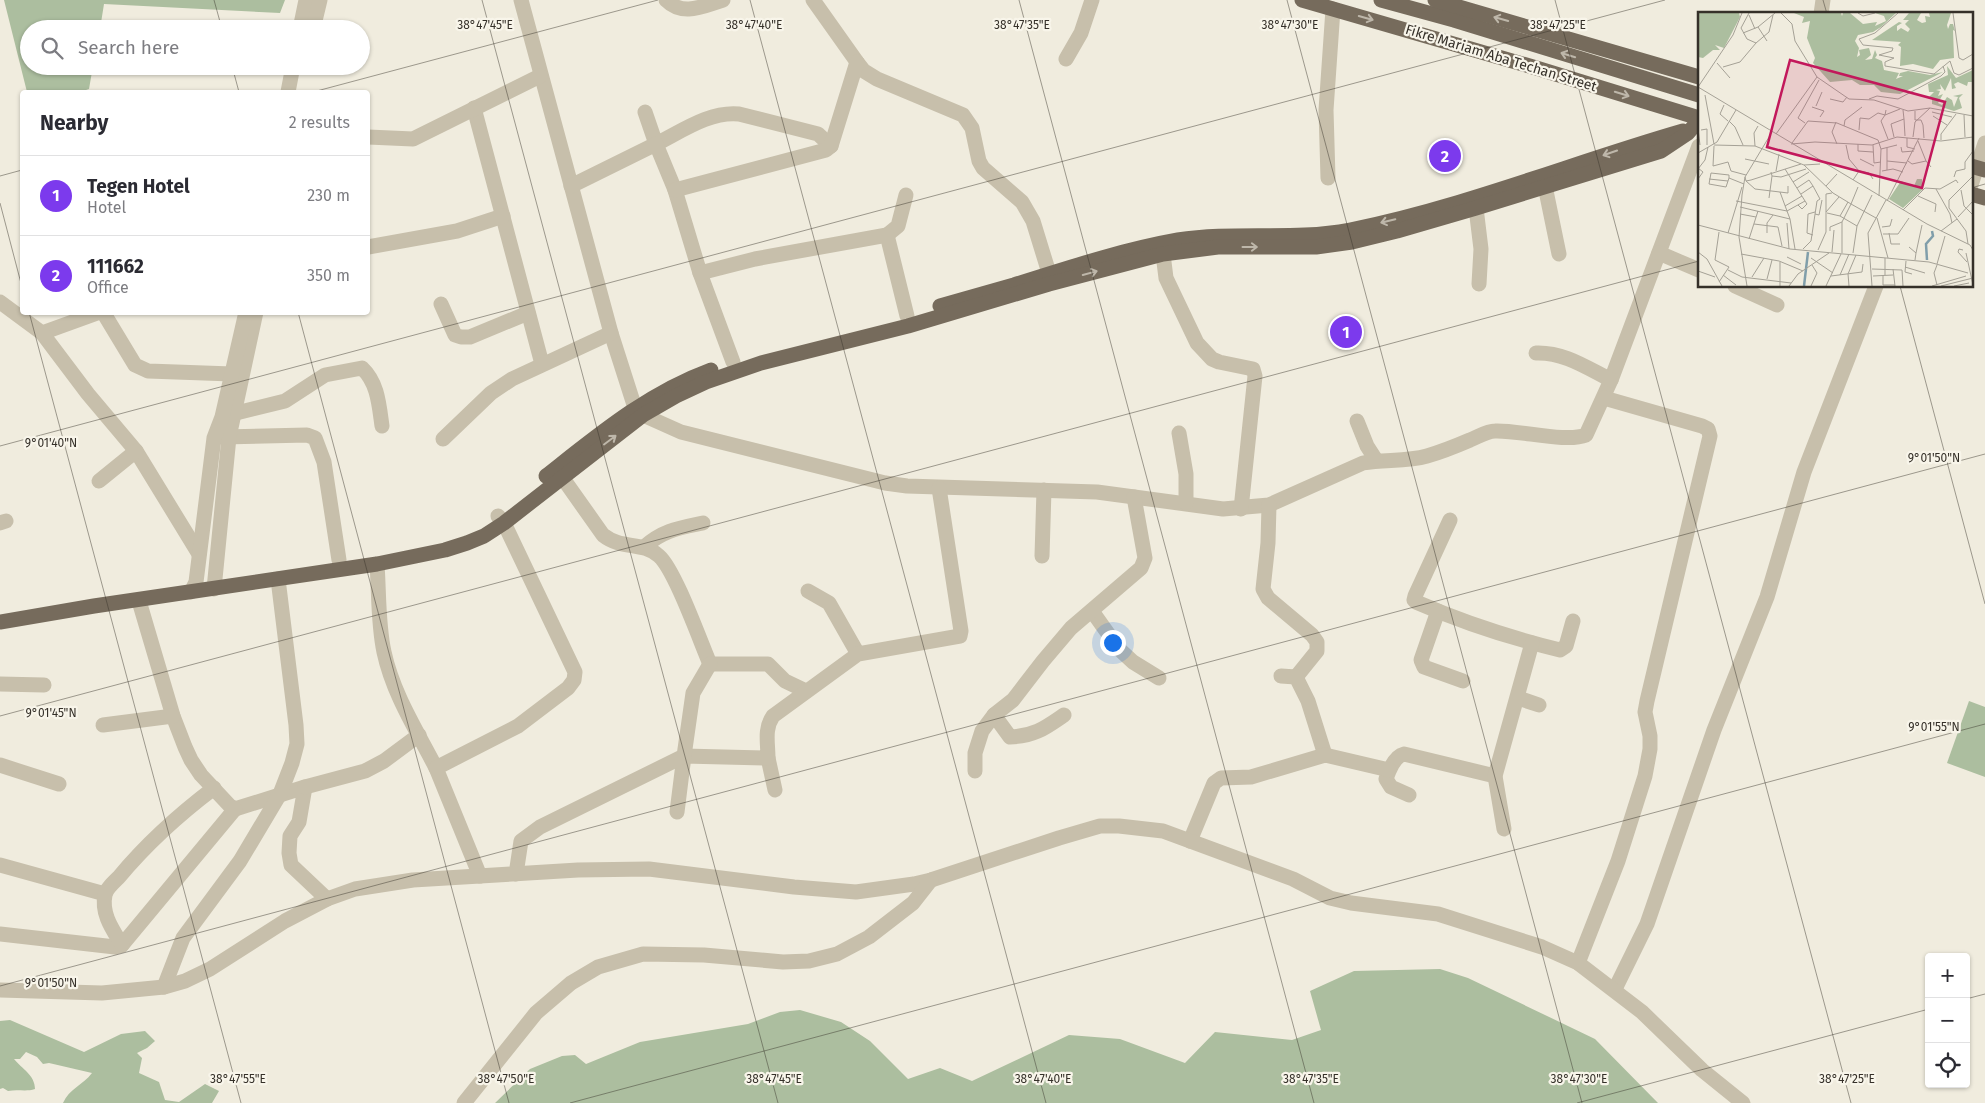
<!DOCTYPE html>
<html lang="en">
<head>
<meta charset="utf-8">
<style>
  body { margin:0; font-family:"Fira Sans",sans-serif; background:#f2f2f3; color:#2b2b33 }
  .controls { position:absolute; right:15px; bottom:15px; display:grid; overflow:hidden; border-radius:5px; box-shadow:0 1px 4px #0004 }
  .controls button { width:45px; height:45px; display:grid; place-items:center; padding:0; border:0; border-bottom:1px solid #e1e1e2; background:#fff; color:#2b2b33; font:25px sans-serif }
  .you { position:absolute; left:1112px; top:642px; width:18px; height:18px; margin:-12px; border:4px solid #fff; border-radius:50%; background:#1a73e8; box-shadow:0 0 0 8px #1a73e833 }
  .badge { display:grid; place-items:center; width:32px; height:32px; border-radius:50%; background:#7c3aed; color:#fff; font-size:16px; font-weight:700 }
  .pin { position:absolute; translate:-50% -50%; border:2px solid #fff; box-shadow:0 1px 5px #0006 }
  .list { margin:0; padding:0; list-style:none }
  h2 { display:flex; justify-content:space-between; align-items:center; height:65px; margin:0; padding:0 20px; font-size:21px }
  h2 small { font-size:16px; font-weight:400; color:#7c7c81 }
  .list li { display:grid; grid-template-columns:32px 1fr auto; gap:15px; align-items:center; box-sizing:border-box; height:80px; padding:0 20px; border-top:1px solid #e1e1e2 }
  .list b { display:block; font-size:19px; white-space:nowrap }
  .list p { margin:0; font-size:16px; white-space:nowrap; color:#7c7c81 }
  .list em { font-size:16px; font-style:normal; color:#7c7c81 }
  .icon { flex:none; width:28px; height:28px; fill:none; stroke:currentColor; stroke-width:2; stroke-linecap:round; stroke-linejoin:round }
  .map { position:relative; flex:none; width:1985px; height:1103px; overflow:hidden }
  .search { position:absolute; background:#fff; box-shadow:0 1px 4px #0004; left:20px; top:20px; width:350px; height:55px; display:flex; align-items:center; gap:12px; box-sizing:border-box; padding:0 18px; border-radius:28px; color:#7c7c81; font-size:19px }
  .panel { position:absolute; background:#fff; box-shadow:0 1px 4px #0004; left:20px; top:90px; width:350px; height:225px; border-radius:5px }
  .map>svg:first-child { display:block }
  .green { fill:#acbe9f }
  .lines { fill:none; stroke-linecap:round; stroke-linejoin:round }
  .minor { stroke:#c7bfab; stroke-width:15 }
  .major { stroke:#766b5c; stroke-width:15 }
  .oneway { stroke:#beb7aa }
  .ticks { fill:none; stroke:#353029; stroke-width:1; stroke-opacity:0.45 }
  .labels { text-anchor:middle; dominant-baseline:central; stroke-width:4.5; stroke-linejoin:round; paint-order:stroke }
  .street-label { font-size:14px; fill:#353029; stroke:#f8f5ea }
  .inset-river { fill:none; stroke:#809eaa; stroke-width:2.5 }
  .inset-road { fill:none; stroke:#a5a196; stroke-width:1 }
  .view { fill:#c2185b; fill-opacity:0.15; stroke:#c2185b; stroke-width:2.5 }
  .inset-edge { fill:none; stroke:#353029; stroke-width:2.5 }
  .ticks-label { font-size:12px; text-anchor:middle; fill:#353029; stroke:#f8f5ea; stroke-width:4.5; stroke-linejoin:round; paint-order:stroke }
</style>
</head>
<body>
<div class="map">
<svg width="1985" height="1103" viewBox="0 0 1985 1103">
  <rect width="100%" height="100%" fill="#f0ecde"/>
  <!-- green -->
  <g class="green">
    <polygon points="4,0 285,0 280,13 104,4 100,29 29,29 29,66 93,66 89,89 80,92 27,92"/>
    <polygon points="1969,701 1985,707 1985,777 1947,763"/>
    <polygon points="1440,969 1468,978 1595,1039 1658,1103 495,1103 530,1069 562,1056 575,1055 586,1064 640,1042 748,1024 780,1012 800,1010 841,1022 870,1041 908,1079 940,1068 972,1081 1069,1035 1120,1039 1185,1063 1215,1032 1292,1040 1321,1030 1310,991 1354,971"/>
    <path d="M10,1020L84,1052L121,1034L145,1031L155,1041L147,1048L137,1053L142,1058L139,1073L159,1082L165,1100L179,1102L205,1084L219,1091L212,1103H63C69,1089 83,1085 92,1073L49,1063L43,1064L37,1057L26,1052L20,1059H14C22,1069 35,1075 35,1089C26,1092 18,1089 8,1091L3,1088L0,1089V1021Z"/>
  </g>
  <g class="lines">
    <!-- minor -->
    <g class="minor">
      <path d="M521,0L611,333L635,408L643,415L681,432L885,483L907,486L1097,492L1223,509L1269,505L1363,463C1384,459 1406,462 1427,456C1441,452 1456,446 1470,440C1478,437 1487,431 1495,431C1520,430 1566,443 1586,435L1611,380L1699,146"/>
      <path d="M666,0C683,17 703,6 723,0"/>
      <polyline points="813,0 857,62 864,71 877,79 963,115 972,128 979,161 983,168 1022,202 1033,221 1049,273"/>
      <polyline points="1821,14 1823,0"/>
      <polyline points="300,29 306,0"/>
      <polyline points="313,29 320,0"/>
      <polyline points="1066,59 1081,33 1092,0"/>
      <polyline points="288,92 293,66"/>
      <polyline points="474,108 542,364"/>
      <path d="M645,112L656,144C682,131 710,111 739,114L818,134L831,146"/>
      <polyline points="368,137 413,139 540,76"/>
      <polyline points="1328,178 1326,110 1333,9"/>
      <polyline points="1971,185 1985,143"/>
      <polyline points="571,186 656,144 675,190 700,273 733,362"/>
      <polyline points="1545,186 1559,254"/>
      <polyline points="675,190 826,150 831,146 857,62"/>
      <polyline points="1476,208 1481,249 1479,284"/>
      <polyline points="887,235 898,226 906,195"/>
      <polyline points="368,247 457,231 503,216"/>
      <polyline points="1659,253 1699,270"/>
      <polyline points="1163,254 1166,278 1197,343 1212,359 1219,362 1253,369 1255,376 1241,509"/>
      <polyline points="700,273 755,259 887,235 907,316"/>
      <polyline points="1735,286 1777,305"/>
      <polyline points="0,302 42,333 100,312"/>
      <polyline points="441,304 455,335 461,337 470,337 528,313"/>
      <polyline points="103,312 135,365 148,371 232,374"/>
      <polyline points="42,333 88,394 136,451 199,554"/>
      <path d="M1536,353C1564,352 1587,368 1611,380"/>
      <path d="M228,415L285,401L325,375L362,368C378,383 379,405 382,426"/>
      <polyline points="1357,421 1367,446 1376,460"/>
      <polyline points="1179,433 1186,474 1186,503"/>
      <polyline points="222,437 307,435 315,438 324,462 339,560"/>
      <polyline points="443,439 491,393 512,379 611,333"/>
      <path d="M562,477L603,535C622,550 642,541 659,556C675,570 700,641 710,664"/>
      <polyline points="99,481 136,451"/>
      <polyline points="1269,505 1268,543 1263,589 1268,598 1312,635 1317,642 1317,651 1296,677"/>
      <path d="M1450,520L1415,596L1414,600L1416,602C1462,622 1511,638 1560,650L1566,646L1573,621"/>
      <polyline points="0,523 6,521"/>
      <path d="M644,547C663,530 679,528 703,523"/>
      <polyline points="1042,556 1044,490"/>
      <path d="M377,564C379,592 378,625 384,652C393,694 417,731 436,768"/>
      <polyline points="214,589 229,437 256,312"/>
      <polyline points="808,591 829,603 858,654"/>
      <polyline points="191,592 196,582 214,438 222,417 246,312"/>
      <polyline points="139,601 173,716 185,747 191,760 201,775 230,806 235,809 305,787 299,822 290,836 289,853 291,865 327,899"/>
      <polyline points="1092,611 1119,649 1133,662 1159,678"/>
      <polyline points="1438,611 1421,660 1424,667 1463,681"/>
      <polyline points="710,664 768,664 785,681 806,691"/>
      <polyline points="1281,676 1296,677 1308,701 1325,755"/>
      <polyline points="0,684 44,685"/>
      <polyline points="1518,698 1539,705"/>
      <path d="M994,715L1010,737C1035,736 1045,728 1064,715"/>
      <polyline points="103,725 173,716"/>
      <polyline points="768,758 775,790"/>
      <polyline points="0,765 59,784"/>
      <polyline points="975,771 975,753 982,731 994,715 1013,700 1043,661 1071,628 1141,568 1145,558 1134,497"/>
      <polyline points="305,787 365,771 384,761 419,735"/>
      <path d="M1409,795L1391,787L1386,779C1389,770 1395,756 1404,754L1495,776"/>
      <path d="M677,812L684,756L768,758C768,743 764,729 773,716L858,654L960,636L961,631L939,488"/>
      <polyline points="1504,829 1495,776 1532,643"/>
      <polyline points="1190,841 1214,783 1221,778 1251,777 1325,755 1389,770"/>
      <polyline points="0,865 105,894"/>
      <polyline points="516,874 521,841 540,827 684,756 693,693 710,664"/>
      <polyline points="480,876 436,768 518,726 568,688 574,680 575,672 504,523 498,516"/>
      <polyline points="0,934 115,947 122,945 235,809"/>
      <path d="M122,945C113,930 101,914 105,895C106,889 114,882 119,877C148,842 177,816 214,788"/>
      <polyline points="1578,963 1618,861 1645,776 1650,749 1650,736 1645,712 1647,701 1710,436 1708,429 1702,426 1604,398"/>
      <polyline points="164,987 183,938 240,861 280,794 292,763 297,744 296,725 278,579"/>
      <polyline points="1615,989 1647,924 1714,730 1767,597 1804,472 1876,286"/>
      <polyline points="0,990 102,993 164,987 185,981 210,969 285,921 327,899 355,889 413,880 578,870 649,869 794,887 856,892 914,884 931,880 1059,838 1100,826 1119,826 1163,831 1293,879 1330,898 1351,903 1438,914 1542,947 1578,963 1642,1012 1702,1070 1743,1103"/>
      <polyline points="464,1103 536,1013 571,983 598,967 643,954 704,955 783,962 809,961 837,954 869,937 913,903 931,880"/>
    </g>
    <!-- major -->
    <g class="major">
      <polyline points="1302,0 1533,67 1699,118"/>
      <polyline points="1381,0 1454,20 1699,95"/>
      <polyline points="1435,0 1699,77"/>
      <polyline points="1971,166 1985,170"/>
      <polyline points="1971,194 1985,198"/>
      <path d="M940,306C965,299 990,292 1014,285C1068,268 1122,250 1178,240C1235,231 1293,241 1350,230C1464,207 1572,163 1683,131"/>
      <path d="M546,476C598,435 648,393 711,370"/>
      <polyline points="0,622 94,606 377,564 445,550 467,543 484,536 504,523 643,415 676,396 706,382 761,363 908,326 1049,284 1163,254 1218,247 1316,247 1352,242 1397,231 1476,208 1661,151 1688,133 1699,120"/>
    </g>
  </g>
  <!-- one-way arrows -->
  <defs><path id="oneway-shaft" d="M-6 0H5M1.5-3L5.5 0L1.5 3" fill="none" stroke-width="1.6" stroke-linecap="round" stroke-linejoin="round" transform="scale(1.25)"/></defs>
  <g class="oneway">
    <use href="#oneway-shaft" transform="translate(1366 18) rotate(16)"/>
    <use href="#oneway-shaft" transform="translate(1501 19) rotate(-164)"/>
    <use href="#oneway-shaft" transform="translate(1568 55) rotate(-163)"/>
    <use href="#oneway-shaft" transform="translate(1622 94) rotate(17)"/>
    <use href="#oneway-shaft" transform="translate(1610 153) rotate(161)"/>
    <use href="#oneway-shaft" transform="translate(1388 221) rotate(167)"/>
    <use href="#oneway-shaft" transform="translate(1250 247)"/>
    <use href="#oneway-shaft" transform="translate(1090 273) rotate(-15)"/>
    <use href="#oneway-shaft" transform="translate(610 440) rotate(-37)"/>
  </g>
  <!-- ticks -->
  <path class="ticks" d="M214,0L222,29M482,0L778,1103M750,0L1046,1103M1019,0L1314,1103M1287,0L1582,1103M1555,0L1851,1103M1823,0L1827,14M232,66L239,92M313,92L658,0M0,176L22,170M1971,188L1985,184M0,203L22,287M1900,286L1985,604M29,312L241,1103M298,312L509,1103M0,446L1665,0M0,716L1699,261M0,986L1985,454M1966,999L1985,994M570,1103L1985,724M1577,1103L1929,1009"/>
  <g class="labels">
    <!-- street labels -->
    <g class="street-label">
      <text transform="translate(1501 58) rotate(17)">Fikre Mariam Aba Techan Street</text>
    </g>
  </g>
  <!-- overview -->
  <g transform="translate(1698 12)">
    <rect width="275" height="275" fill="#f0ecde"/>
    <path d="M1,1H41L42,5L26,36L17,33L22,38H15L5,46L0,45ZM96,1H143L144,4L145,1H152L165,12L179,10L177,14L188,9L186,4L177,1H198L183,15L175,20L160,23L157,29L161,36L159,45L162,43L161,38L171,36L173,43L167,48L174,47L177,38L179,43L177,46L184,49L186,58L201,61L198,67L205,64H201L202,61L210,59L232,63L245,60L202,82L183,80L176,73H162L154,68L132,70L115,51L117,46L109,26L112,9L104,11L106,5ZM211,1H223L219,8L224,11L228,10L227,4L232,5L231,1H253L249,13L250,17L252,12H255L257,19L255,18L256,46L242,48L235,57L215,52L202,54L203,35L200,33L203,30L174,28L201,10L204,11L199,14V19L203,16L210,20L212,17L207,12L211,8H205ZM249,54L258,66L275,58V70H270L269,74L260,70L256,72L258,76L254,77L253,66L247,79L242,72L243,77L238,78L242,79L240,84L245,82L240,91L244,93L249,85L254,88L256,95L260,85L255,84L265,82L261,86L264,96L256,99L234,92V87L230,86L236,80H231L230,72L250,63ZM219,167H224V178L205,196L191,187L203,169L216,174Z" fill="#acbe9f"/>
    <path class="inset-river" d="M229,248L228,232L235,224L234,219M106,274L110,240"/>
    <path class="inset-road" d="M83,1L94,12L97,29L119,65L151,87L176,88L210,99L232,96L275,104M160,1L165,4L177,1M200,1L177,21L161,27L165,33L195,36L194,39L181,43L196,46L187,50V54L236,62L252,49L256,61L261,63L275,56M255,1L261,46L265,48L275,42M51,3L57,17M60,15L77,1M45,21L60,15L69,29M58,31L71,20L75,3M19,51L32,66M25,55L42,50L58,31L49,27L43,16L51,1M0,75L35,23L44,1M0,75L229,212L272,233L275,238M7,83L16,132M132,87L145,90L149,85M171,87L179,84L200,87L243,64L247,60L245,54M26,93L22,102L30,109M118,94L124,80M114,95L126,99L122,105M217,99V108H223L225,113L226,126M234,100L254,105M266,103L267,125M235,104L249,113M206,107L207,124M31,109L37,115L45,133M138,110L134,120L139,132M107,111L100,106L121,68M146,114L147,108L164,95M0,117L2,133M3,118L9,117V133M161,118L162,106L171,107L180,101L187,103L188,98M78,122L119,65M196,125L193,112L206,107L205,98M215,125L217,110L232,96M209,126V135L217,137M190,127L183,109L187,103L202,97M243,128V122L258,102M220,129L228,149M94,131L110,109L139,111L180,128L183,137L181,184M93,132L117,130L174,133L199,125L243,129L275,125M160,132V139L175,140M16,133L57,134L106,153L122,152M148,133L151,147L161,159L155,168M175,133L176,151L183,150M16,134L15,154L30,150L33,159L48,163M57,134L56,121L60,114M203,135L204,140L216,139M183,137L199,133M0,141L19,130L38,98M47,147L71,152M162,147L176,154M189,149L209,151M210,149L214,152L228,149L233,155M106,153L135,181L153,192L144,210V241M0,156L5,160L0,167M0,157L7,148L10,135M189,158V136M78,159L81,142M161,159L171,161L175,167M184,159L195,157L205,160M73,160L74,164L83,165L108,157M47,165L48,169L53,168L103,152M256,165L258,159L267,157V150L275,139M31,166L28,175L11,172L13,161L31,163V166L46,172M11,167L30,169M48,169L57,177L90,181V174M95,170L111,160M128,174L139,162M160,175L153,192L178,206M99,176L111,168L115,174L103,182M238,177L252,202L254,211M263,178L266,194L275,203M82,180L89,199L107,189L87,157M220,184L238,192L237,200M71,186L74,164M38,189L89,199L92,207L42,195M189,189L221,126M100,193L104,197L109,192L107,189M87,194L104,184M205,198L227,176L242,177L258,168L260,171M128,200L141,185M129,201L142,204L159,214L155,241M42,202L58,205M117,202L121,203L124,188M142,204L150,190M260,205L275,189M179,206L190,246M92,207L97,237M89,211L91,237M56,212L80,215L84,234M0,213L92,237L231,250L270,261M159,214L174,183M184,215L192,214L194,207M132,219V215L144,210M243,219L259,207M30,221L44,175M69,221V211L75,203M191,221L193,232H202M185,222H200L211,206M115,223L109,221L110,202L117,200M51,227L60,199M270,232L268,219L251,196V188L275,164M211,235L218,241L217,248M105,237L113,229L119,189L122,187L115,174M120,238L128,220V182L134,181M265,238L261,237L260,240L269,250M0,240L9,247L24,274M134,240L136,218M218,241L224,213M268,241L275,273M43,242L81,249L105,259M89,245L103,252M113,246L135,261M208,249L207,260L214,262M239,252L247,224M207,255L227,261M174,257L204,258L205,274M195,257L197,274M30,258L44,265L93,271M0,259L17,265M25,263L38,273M142,263L151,242M185,263V273H197M187,263V246M133,264L164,260L165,252M175,264L195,263M54,265L66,246M69,267L74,248M21,270L31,255L17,248L21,220M239,273L236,261L239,253M49,274L41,225L44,183L47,165L74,120M82,274V250M91,274L100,262L131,241M113,274L119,261L114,253M128,274L143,242M151,274L150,262L158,243M174,274L170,221L188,188M234,274L268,264M243,274L275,266M256,274L271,271"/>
    <path class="view" d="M92,48L247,90L224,176L69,135Z"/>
    <rect width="275" height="275" class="inset-edge"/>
  </g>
  <g class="ticks-label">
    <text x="485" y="29">38°47'45"E</text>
    <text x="754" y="29">38°47'40"E</text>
    <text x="1022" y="29">38°47'35"E</text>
    <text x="1290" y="29">38°47'30"E</text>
    <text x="1558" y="29">38°47'25"E</text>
    <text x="51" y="447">9°01'40"N</text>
    <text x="1934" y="462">9°01'50"N</text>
    <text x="51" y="717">9°01'45"N</text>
    <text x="1934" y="731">9°01'55"N</text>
    <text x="51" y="987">9°01'50"N</text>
    <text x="238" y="1083">38°47'55"E</text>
    <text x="506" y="1083">38°47'50"E</text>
    <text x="774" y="1083">38°47'45"E</text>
    <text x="1043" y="1083">38°47'40"E</text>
    <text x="1311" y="1083">38°47'35"E</text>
    <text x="1579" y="1083">38°47'30"E</text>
    <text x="1847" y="1083">38°47'25"E</text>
  </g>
</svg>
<div class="controls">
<button>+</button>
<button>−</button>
<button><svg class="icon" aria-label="locate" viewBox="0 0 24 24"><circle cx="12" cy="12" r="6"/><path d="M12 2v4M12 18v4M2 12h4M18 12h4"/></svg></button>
</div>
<div class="you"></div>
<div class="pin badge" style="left:1346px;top:332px">1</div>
<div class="pin badge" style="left:1445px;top:156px">2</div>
<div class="search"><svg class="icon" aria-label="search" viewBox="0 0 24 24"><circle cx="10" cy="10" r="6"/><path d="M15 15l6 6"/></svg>Search here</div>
<section class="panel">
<h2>Nearby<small>2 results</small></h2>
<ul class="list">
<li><span class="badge">1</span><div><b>Tegen Hotel</b><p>Hotel</p></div><em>230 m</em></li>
<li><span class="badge">2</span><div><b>111662</b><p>Office</p></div><em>350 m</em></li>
</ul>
</section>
</div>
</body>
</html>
